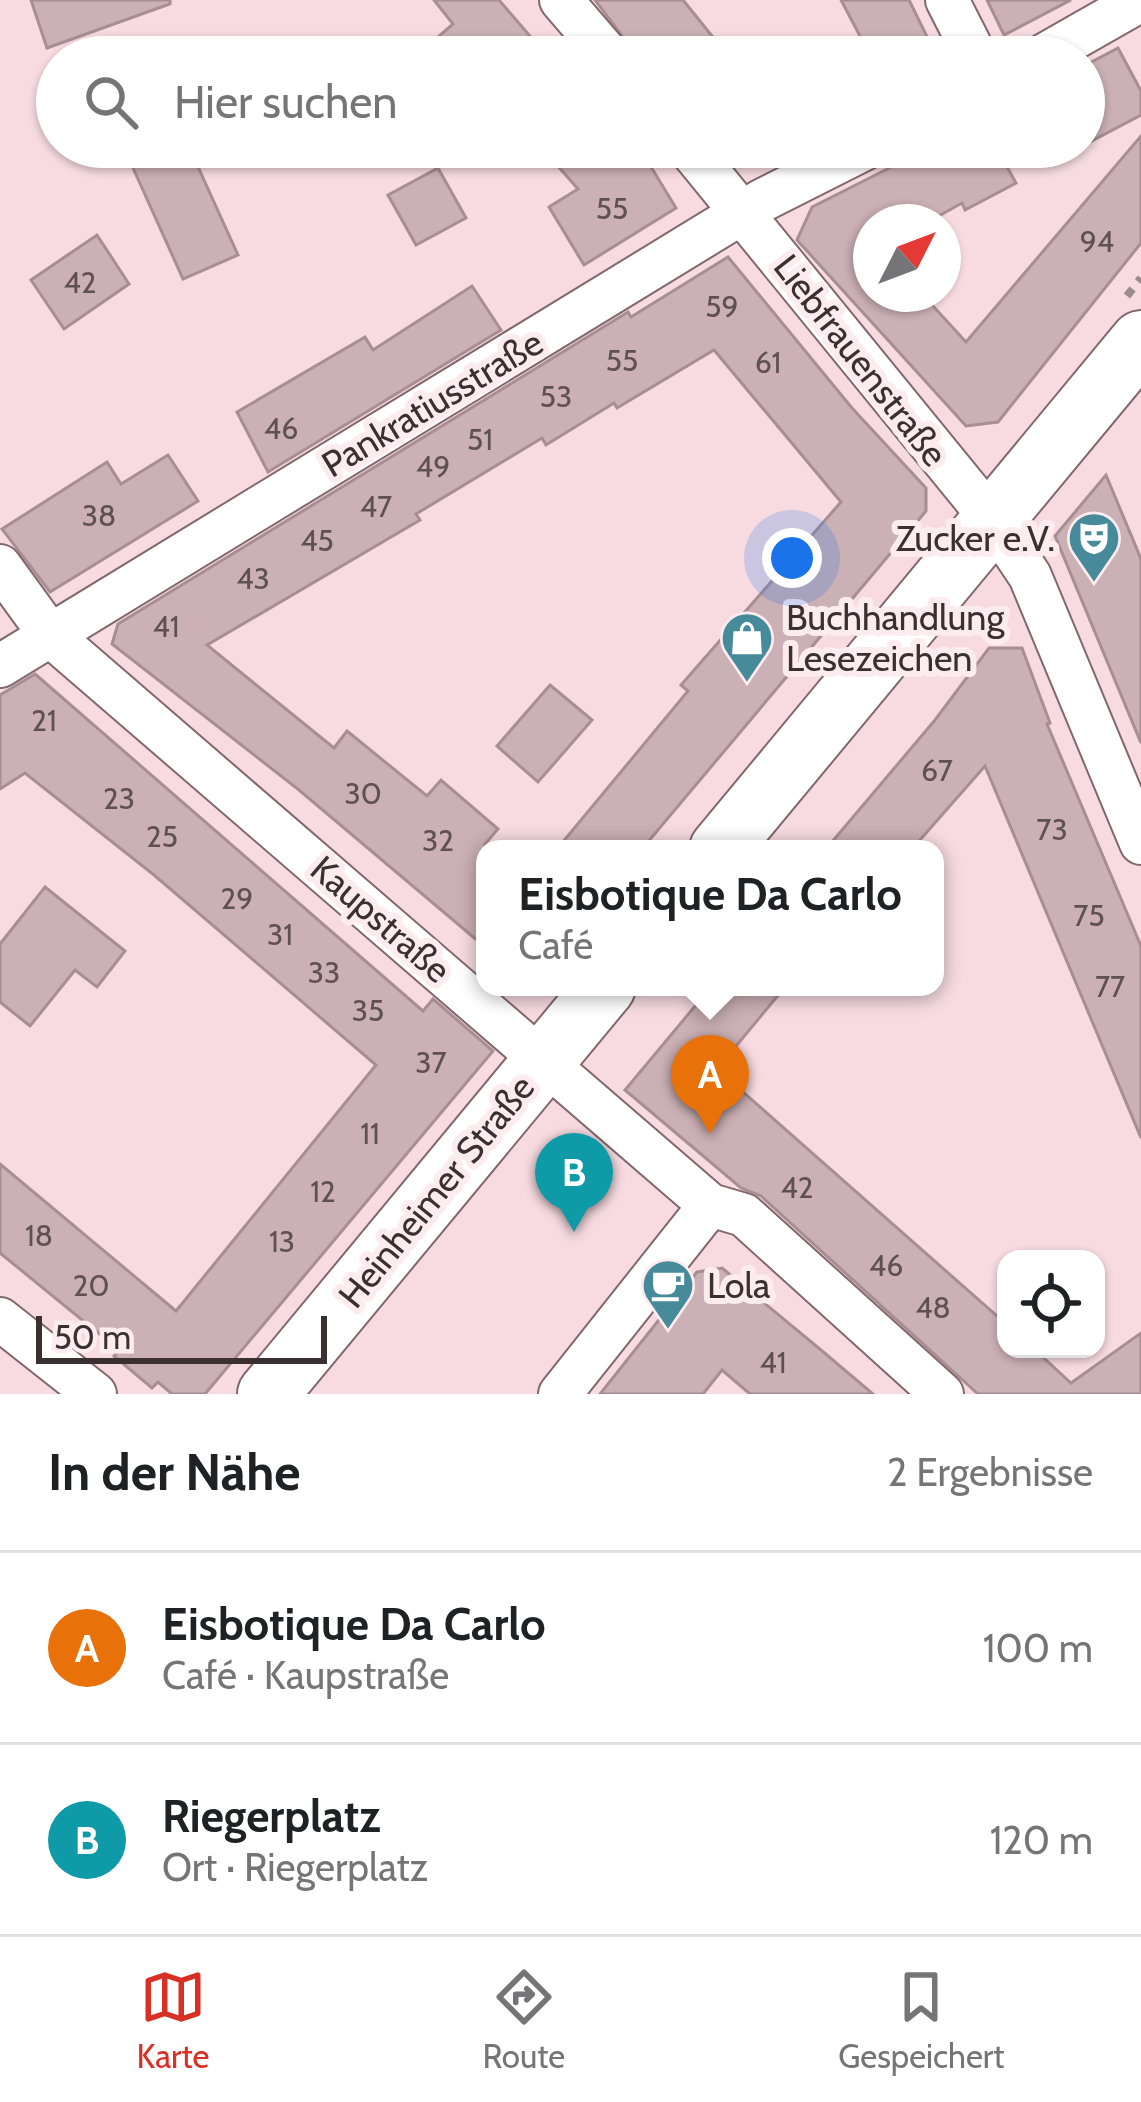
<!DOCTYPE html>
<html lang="de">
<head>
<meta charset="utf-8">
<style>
  body { margin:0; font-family:Cabin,sans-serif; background:#f2f2f2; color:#202124 }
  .controls { position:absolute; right:36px; bottom:36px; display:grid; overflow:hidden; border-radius:24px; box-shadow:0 3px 9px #0004 }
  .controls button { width:108px; height:108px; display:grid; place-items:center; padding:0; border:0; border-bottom:3px solid #e0e0e0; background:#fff; color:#202124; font:60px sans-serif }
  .compass { position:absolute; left:853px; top:204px; width:108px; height:108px; border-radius:50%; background:#fff; box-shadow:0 3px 9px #0004; rotate:48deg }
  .scale { position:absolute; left:36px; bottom:30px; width:291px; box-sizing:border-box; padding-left:12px; border:6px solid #3a3032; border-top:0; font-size:33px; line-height:42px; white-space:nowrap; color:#3a3032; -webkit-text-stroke:9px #fdecef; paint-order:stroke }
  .you { position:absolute; left:792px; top:558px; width:42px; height:42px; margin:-30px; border:9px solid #fff; border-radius:50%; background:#1a73e8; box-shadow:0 0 0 18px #1a73e833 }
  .badge { display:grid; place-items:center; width:78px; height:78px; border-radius:50%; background:#d93025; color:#fff; font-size:39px; font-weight:700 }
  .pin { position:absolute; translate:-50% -99px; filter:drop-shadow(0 3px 6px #0008) }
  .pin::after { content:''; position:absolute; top:63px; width:42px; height:36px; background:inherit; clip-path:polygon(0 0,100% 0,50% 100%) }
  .popup { position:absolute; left:476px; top:840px; width:468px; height:156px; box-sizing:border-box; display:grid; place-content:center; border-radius:24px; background:#fff; filter:drop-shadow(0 3px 9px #0005); font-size:39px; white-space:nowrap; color:#757577 }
  .popup b { font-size:45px; color:#202124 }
  .popup::after { content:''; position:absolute; left:50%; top:100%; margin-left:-24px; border:24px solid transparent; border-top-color:#fff }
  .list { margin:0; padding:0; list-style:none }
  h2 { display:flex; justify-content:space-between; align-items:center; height:156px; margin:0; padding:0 48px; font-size:51px }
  h2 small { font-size:39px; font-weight:400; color:#757577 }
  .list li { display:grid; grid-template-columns:78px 1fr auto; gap:36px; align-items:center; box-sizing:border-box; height:192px; padding:0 48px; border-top:3px solid #e0e0e0 }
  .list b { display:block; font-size:45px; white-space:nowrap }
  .list p { margin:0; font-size:39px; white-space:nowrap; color:#757577 }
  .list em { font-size:39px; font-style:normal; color:#757577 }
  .icon { flex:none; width:66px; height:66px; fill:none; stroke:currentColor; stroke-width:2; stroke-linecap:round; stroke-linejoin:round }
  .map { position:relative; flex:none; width:1141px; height:1394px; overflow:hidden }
  .search { position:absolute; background:#fff; box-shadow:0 3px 9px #0004; left:36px; right:36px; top:36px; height:132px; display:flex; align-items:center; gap:30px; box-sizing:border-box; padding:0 42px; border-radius:66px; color:#757577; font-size:45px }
  .sheet { height:540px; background:#fff }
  nav { display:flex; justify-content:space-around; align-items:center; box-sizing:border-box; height:168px; border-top:3px solid #e0e0e0; background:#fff; font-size:33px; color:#757577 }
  nav a { display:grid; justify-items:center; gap:6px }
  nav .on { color:#d93025 }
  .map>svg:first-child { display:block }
  .building { fill:#cbb0b5; stroke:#a88e93; stroke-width:3 }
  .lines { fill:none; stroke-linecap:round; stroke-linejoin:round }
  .street-casing { stroke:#80686d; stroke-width:46 }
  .secondary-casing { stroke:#80686d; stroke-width:64 }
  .path { stroke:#9d8a8e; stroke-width:8; stroke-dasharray:9 9; stroke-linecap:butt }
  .street { stroke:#fff; stroke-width:42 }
  .secondary { stroke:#fff; stroke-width:60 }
  .labels { text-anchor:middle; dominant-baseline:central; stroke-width:12; stroke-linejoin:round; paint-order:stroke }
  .number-label { font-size:30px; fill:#5e5053 }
  .street-label { font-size:36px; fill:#3a3032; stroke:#fdecef }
  .poi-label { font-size:36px; fill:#3a3032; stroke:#fdecef; text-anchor:start }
</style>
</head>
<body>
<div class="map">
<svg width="1141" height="1394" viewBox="0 0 1141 1394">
  <rect width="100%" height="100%" fill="#f7dbe1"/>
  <!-- building -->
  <g class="building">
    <polygon points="31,0 170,0 170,4 47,48"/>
    <polygon points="434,0 499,0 548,57 455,57 438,37 453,24"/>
    <polygon points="595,0 683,0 729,57 638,57"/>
    <polygon points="841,0 909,0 937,57 871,57"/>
    <polygon points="987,0 1071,0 1004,35"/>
    <polygon points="1118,48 1141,91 1141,115 1084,145 1084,66"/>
    <polygon points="1141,136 1141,243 998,422 966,426 797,240 812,207 931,147 996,147 1016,183 965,210 962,203 928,222 871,222 871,294 922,294 966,342"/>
    <polygon points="156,147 189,147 238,255 183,279 129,159"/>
    <polygon points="541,147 639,147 676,208 584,265 549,207 578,189"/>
    <polygon points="438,168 466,218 416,245 388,195"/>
    <polygon points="97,235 129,284 64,329 31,280"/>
    <polygon points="728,257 852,408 926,488 926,511 642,849 557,849 688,691 681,685 841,502 714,350 617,408 614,403 546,445 542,438 416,514 420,520 207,645 334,748 347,731 427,796 441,780 498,829 485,844 485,947 299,790 112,644 118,624 628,312 631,317"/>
    <polygon points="472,286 501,330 268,472 237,412 365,337 373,350"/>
    <polygon points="168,455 198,501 50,592 2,529 107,462 121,484"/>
    <polygon points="1106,475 1141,559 1141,743 1055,536"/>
    <polygon points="989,648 1022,648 1050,723 1047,724 1141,946 1141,1138 985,766 912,849 826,849 935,720"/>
    <polygon points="35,674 423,1011 433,999 493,1051 205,1394 172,1394 158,1382 152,1388 114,1356 119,1350 0,1253 0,1164 176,1311 376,1065 154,875 25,773 0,789 0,695"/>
    <polygon points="550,685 592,720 538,782 497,746"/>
    <polygon points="45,887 125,951 97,987 75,970 30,1026 0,1002 0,944"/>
    <polygon points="711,987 785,987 717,1069 1006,1324 1006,1349 1034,1349 1071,1383 1141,1333 1141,1394 978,1394 761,1196 741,1188 625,1090"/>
    <polygon points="722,1268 821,1350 873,1394 750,1394 722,1370 703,1394 600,1394 697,1272"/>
  </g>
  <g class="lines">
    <!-- street casing -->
    <g class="street-casing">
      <g id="street">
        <polyline points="561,0 610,57"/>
        <polyline points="947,0 976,57"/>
        <polyline points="1041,57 1141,0"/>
        <polyline points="688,147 994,522 1030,576 1141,843"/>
        <polyline points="0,566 50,635 710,1205 744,1215 942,1394"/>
        <polyline points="0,666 763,200 868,147"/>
        <polyline points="0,1319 95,1394"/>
        <polyline points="560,1394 710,1205"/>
      </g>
    </g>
    <!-- secondary casing -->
    <g class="secondary-casing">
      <g id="secondary">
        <polyline points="720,849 1141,341"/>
        <polyline points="268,1394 605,987"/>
      </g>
    </g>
    <!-- path -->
    <polyline class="path" points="1127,296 1141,278"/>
    <!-- street -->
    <use href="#street" class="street"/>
    <!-- secondary -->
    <use href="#secondary" class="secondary"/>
  </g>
  <!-- icons -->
  <defs>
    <g id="theatre-pin" transform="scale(2.7)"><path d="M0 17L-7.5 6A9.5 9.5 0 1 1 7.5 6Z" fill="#478a99" stroke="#fdecef"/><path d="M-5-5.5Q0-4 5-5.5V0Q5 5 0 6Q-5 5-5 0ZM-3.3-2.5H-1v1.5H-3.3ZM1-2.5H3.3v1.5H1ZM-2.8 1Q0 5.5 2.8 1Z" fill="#fff"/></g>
    <g id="shop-pin" transform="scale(2.7)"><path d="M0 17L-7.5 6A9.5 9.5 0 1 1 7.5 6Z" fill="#478a99" stroke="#fdecef"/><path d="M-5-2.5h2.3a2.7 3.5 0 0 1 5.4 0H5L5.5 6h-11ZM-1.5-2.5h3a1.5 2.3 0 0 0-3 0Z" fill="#fff"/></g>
    <g id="cafe-pin" transform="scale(2.7)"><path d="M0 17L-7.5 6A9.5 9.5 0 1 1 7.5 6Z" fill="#478a99" stroke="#fdecef"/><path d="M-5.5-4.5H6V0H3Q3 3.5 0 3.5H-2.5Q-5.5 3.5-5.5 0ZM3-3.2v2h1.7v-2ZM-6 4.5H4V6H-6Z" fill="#fff"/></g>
  </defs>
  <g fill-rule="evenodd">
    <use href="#theatre-pin" x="1094" y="538"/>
    <use href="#shop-pin" x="747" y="638"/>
    <use href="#cafe-pin" x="668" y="1285"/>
  </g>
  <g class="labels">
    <!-- number labels -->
    <g class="number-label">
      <text x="612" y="208">55</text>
      <text x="1097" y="241">94</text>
      <text x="80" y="282">42</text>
      <text x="722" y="306">59</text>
      <text x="622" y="360">55</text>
      <text x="768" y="362">61</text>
      <text x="556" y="396">53</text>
      <text x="281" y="428">46</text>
      <text x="480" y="439">51</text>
      <text x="433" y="466">49</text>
      <text x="376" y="506">47</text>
      <text x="99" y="515">38</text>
      <text x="317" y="540">45</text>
      <text x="253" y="578">43</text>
      <text x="166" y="626">41</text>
      <text x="44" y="720">21</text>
      <text x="937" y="770">67</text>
      <text x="363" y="793">30</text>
      <text x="119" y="798">23</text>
      <text x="1052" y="829">73</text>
      <text x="162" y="836">25</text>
      <text x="438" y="840">32</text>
      <text x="237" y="898">29</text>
      <text x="1089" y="915">75</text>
      <text x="280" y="934">31</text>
      <text x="324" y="972">33</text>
      <text x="1110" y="986">77</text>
      <text x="368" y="1010">35</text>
      <text x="431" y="1062">37</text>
      <text x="370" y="1133">11</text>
      <text x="797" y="1187">42</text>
      <text x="323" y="1191">12</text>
      <text x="39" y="1235">18</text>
      <text x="282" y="1241">13</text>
      <text x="886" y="1265">46</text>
      <text x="91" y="1285">20</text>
      <text x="933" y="1307">48</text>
      <text x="773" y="1362">41</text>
    </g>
    <!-- street labels -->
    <g class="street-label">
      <text transform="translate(861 360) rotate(52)">Liebfrauenstraße</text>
      <text transform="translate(432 403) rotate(-31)">Pankratiusstraße</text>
      <text transform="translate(381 919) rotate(41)">Kaupstraße</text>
      <text transform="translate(436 1191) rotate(-51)">Heinheimer Straße</text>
    </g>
    <!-- poi labels -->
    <g class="poi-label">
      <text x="1055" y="538" text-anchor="end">Zucker e.V.</text>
      <text x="786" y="617">Buchhandlung<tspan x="786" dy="41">Lesezeichen</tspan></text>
      <text x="707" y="1285">Lola</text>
    </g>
  </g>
</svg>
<div class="controls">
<button><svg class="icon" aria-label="locate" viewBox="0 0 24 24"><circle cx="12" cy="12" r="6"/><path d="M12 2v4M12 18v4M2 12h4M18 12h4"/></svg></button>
</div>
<svg class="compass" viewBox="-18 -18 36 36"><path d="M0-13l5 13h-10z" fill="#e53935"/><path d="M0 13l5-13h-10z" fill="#757577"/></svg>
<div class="scale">50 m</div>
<div class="you"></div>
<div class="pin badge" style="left:710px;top:1134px;background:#e8710a">A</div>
<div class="popup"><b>Eisbotique Da Carlo</b>Café</div>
<div class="pin badge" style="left:574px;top:1232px;background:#0f9aa8">B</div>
<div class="search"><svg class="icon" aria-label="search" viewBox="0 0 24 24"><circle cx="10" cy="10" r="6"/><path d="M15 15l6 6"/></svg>Hier suchen</div>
</div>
<section class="sheet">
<h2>In der Nähe<small>2 Ergebnisse</small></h2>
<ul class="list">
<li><span class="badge" style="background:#e8710a">A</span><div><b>Eisbotique Da Carlo</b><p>Café · Kaupstraße</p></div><em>100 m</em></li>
<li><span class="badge" style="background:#0f9aa8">B</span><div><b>Riegerplatz</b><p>Ort · Riegerplatz</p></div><em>120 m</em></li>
</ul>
</section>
<nav>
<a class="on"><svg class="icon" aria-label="map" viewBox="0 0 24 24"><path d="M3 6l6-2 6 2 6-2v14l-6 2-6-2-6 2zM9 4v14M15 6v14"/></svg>Karte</a>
<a><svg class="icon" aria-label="directions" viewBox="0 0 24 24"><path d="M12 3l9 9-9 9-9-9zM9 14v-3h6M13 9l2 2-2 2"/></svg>Route</a>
<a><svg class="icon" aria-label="saved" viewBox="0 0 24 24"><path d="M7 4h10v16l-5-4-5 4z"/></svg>Gespeichert</a>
</nav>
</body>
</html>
